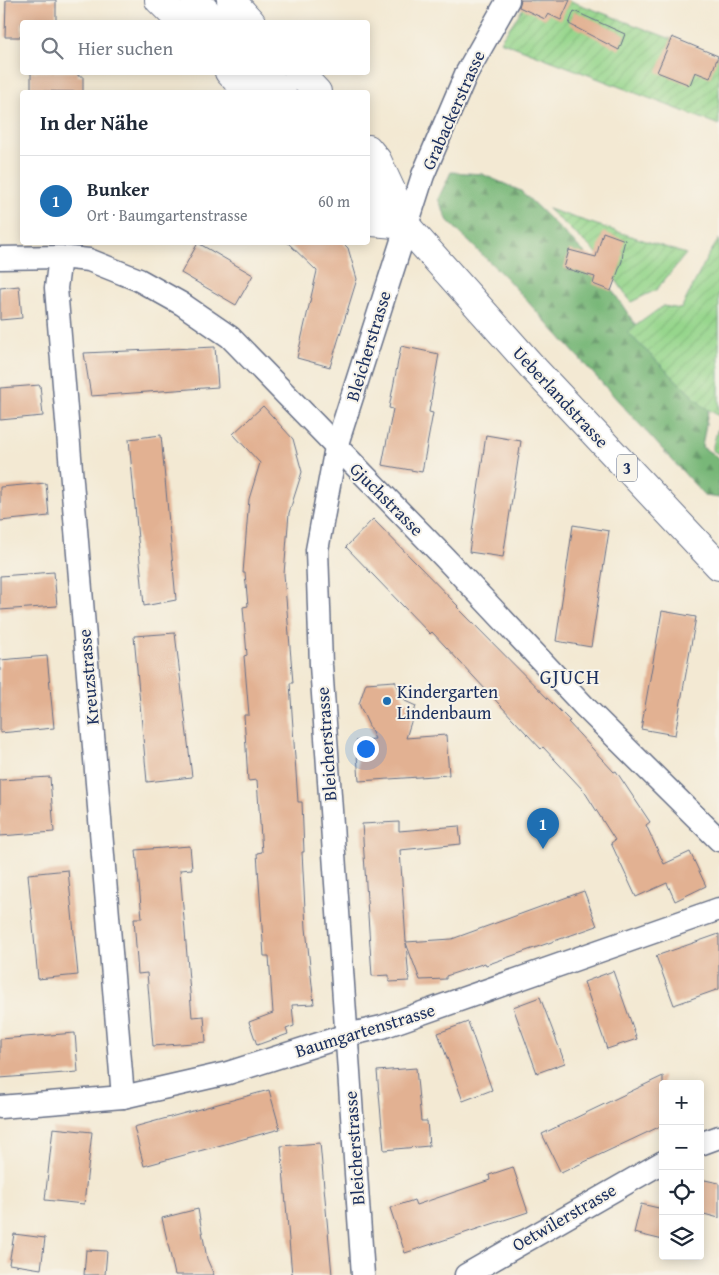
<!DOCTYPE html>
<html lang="de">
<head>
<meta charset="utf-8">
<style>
  body { margin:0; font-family:"Gentium Book Plus",serif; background:#f6f6f7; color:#1f2937 }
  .controls { position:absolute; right:15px; bottom:15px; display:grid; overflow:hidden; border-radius:5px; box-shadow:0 2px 12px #0003 }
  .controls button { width:45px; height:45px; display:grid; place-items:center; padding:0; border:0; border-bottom:1px solid #e0e1e3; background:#fff; color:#1f2937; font:25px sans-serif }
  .you { position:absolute; left:365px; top:748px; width:18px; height:18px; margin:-12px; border:4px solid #fff; border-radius:50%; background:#1a73e8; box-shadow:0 0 0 8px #1a73e833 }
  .badge { display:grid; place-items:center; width:32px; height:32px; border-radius:50%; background:#1f6fb2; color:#fff; font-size:16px; font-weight:700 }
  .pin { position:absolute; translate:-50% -41px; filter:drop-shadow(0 1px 2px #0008) }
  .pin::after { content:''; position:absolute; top:26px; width:18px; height:15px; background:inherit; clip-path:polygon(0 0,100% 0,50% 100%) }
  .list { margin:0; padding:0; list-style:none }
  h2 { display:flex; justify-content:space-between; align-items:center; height:65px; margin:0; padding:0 20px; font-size:21px }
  h2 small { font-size:16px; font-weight:400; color:#747a83 }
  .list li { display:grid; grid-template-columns:32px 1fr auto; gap:15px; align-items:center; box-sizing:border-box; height:90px; padding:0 20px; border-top:1px solid #e0e1e3 }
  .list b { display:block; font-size:19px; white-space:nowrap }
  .list p { margin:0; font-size:16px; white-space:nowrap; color:#747a83 }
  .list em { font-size:16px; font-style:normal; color:#747a83 }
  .icon { flex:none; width:28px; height:28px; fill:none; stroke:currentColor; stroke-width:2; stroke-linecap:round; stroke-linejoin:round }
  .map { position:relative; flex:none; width:719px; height:1275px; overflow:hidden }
  .search { position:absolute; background:#fff; box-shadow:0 2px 12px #0003; left:20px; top:20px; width:350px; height:55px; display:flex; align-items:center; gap:12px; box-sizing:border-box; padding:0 18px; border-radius:5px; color:#747a83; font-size:19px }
  .panel { position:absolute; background:#fff; box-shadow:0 2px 12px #0003; left:20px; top:90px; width:350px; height:155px; border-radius:5px }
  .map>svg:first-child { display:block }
  .forest { fill:url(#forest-firs); stroke:#4a736b }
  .garden { fill:url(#garden-furrows); stroke:#588275 }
  .building { fill:#e2b192 }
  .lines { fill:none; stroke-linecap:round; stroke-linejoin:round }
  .street-casing { stroke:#677087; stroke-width:25 }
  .primary-casing { stroke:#677087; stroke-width:30 }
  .street { stroke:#fff; stroke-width:22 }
  .primary { stroke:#fff; stroke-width:28 }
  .poi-dot { fill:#1f6fb2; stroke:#f7f3e8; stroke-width:2 }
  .labels { text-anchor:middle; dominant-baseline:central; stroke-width:4; stroke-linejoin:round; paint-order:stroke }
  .shield { fill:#f7f3e8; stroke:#5d6a87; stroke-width:1 }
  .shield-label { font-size:16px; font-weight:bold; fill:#1b2f5e }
  .street-label { font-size:18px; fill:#1b2f5e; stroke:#f7f3e8 }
  .poi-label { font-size:18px; fill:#1b2f5e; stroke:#f7f3e8; text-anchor:start }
  .quarter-label { font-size:20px; letter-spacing:1px; fill:#1b2f5e; stroke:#f7f3e8 }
</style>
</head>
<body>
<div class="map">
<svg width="719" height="1275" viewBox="0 0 719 1275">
  <defs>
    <pattern id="forest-firs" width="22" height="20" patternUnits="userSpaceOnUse" patternTransform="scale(1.25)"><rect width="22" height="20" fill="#78b778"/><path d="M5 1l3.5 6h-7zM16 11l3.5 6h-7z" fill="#629566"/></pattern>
    <pattern id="garden-furrows" width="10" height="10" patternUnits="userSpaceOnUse" patternTransform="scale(1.25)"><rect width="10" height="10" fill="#96d68c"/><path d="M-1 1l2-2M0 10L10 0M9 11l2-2" fill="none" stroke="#81b87b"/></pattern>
  </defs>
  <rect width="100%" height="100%" fill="#f7f3e8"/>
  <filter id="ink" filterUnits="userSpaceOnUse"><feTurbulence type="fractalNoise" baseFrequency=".02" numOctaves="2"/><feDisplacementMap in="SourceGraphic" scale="10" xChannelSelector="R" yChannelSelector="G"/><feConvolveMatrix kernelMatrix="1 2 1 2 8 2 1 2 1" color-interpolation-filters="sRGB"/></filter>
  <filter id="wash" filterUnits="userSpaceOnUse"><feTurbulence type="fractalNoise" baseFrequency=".0096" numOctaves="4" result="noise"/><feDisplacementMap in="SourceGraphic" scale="20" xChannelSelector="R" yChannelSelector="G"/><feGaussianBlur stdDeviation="1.12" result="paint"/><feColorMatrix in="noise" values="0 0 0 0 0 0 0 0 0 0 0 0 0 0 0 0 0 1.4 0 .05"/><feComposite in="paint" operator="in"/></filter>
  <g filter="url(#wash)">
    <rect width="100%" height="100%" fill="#f3e9d3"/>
    <!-- forest -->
    <polygon class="forest" points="451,172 482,174 521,191 592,260 657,357 710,400 702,447 719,458 719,498 705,496 507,279 448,221 438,199"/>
    <!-- garden -->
    <g class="garden">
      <polygon points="529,0 568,0 719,57 719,125 500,41"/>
      <polygon points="548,209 686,254 656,290 631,302 599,255"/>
      <polygon points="719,239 719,416 704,407 627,332 663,306 681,309 708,256"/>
      <polygon points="719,423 719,454 712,450"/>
    </g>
    <g id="blocks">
      <!-- building -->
      <g class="building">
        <polygon points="6,0 56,0 56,22 22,22 22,37 5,37"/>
        <polygon points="521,0 570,0 561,20 548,14 545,19 519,7"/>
        <polygon points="574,11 625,34 619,50 569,24"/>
        <polygon points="672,37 718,56 710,78 695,72 690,85 657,72"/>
        <polygon points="31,72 78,72 78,76 83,76 83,92 31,91"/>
        <polygon points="603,232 625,240 622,252 623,252 622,261 611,291 593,284 595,277 564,268 569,250 596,257"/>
        <polygon points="287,242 342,242 348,248 357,279 330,367 297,358 317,271"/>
        <polygon points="198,243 253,275 236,305 181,273"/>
        <polygon points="19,286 22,318 0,320 0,288"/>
        <polygon points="401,346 439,354 429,412 433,413 422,472 382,465 393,409 389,408"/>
        <polygon points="215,347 218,387 91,396 84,353"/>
        <polygon points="40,385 43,416 0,420 0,388"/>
        <polygon points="263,406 293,439 302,472 289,513 284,574 293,683 290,683 298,802 302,802 304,852 302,852 306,928 314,1004 292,1005 294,1026 286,1029 288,1034 257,1045 249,1022 273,1013 269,956 264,956 257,853 262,852 257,780 248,781 244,715 249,715 244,656 247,655 243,607 248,606 245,573 243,573 249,499 260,463 233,434"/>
        <polygon points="161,435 176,600 144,606 129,439"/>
        <polygon points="486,435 521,441 503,557 469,552"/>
        <polygon points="46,483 49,516 0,521 0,487"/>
        <polygon points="373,519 458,606 457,607 570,721 568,722 614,772 616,771 650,822 646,825 664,864 690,852 706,886 675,901 667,883 636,897 611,843 615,840 584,791 543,747 541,749 432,632 430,634 346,547"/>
        <polygon points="573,525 609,531 591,647 556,641"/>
        <polygon points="54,572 57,606 0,610 0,576"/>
        <polygon points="662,611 696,617 675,735 641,729"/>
        <polygon points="175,633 192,777 147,782 134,636"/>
        <polygon points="47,656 54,728 0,733 0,660"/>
        <polygon points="395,681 405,701 416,706 406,738 446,735 449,775 359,781 356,741 375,739 359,704 366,683"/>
        <polygon points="50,777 54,832 0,836 0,780"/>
        <polygon points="399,822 399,831 459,826 461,844 400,850 406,942 452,939 584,891 597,926 486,965 485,963 446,976 446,979 420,980 406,943 409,981 389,982 389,975 372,976 362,824"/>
        <polygon points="190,846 192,869 180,870 192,1017 204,1016 206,1042 153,1046 147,973 138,974 134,918 142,918 136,850"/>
        <polygon points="68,870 78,975 38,979 28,874"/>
        <polygon points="719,934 719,989 674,1005 656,956"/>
        <polygon points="613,971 637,1039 607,1049 584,982"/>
        <polygon points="540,997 565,1063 537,1073 513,1007"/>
        <polygon points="468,1022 492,1090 463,1101 438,1033"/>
        <polygon points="75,1033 78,1072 0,1078 0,1039"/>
        <polygon points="416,1068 421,1121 427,1121 429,1146 384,1150 377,1071"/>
        <polygon points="663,1076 663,1125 561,1173 542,1134"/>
        <polygon points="269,1090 280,1129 144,1166 134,1127"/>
        <polygon points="53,1128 92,1132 84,1204 45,1200"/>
        <polygon points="320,1143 332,1275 292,1275 281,1146"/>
        <polygon points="513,1167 528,1212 405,1253 390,1208 414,1200 416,1205 490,1180 489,1175"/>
        <polygon points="700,1179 719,1183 719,1218 700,1213"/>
        <polygon points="641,1204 663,1209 663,1240 634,1233"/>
        <polygon points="198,1209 207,1259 214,1275 175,1275 162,1218"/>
        <polygon points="14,1234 45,1238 41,1269 9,1264"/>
        <polygon points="86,1250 107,1251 105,1275 84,1275"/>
      </g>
    </g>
  </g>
  <g filter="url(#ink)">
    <use href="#blocks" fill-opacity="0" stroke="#677087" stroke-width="1"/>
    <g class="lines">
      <!-- street casing -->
      <g class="street-casing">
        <g id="street">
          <polyline points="60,257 56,288 123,1097"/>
          <polyline points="0,258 60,257 89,260 139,280 182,304 230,337 443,556 585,707 719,840"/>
          <polyline points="0,1107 123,1097 228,1073 347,1035 382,1027 719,909"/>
          <polyline points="700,1144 719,1137"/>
          <polyline points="363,1275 321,665 317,550 336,447 423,175 466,74 508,0"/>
          <polyline points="466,1275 663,1162"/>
        </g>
      </g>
      <!-- primary casing -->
      <g class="primary-casing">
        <g id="primary">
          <polyline points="159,0 181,22"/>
          <polyline points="195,0 216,22"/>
          <polyline points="231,0 251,22"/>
          <polyline points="229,72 248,92"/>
          <polyline points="263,72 282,92"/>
          <polyline points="298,72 317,92"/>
          <polyline points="368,149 377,160 397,203"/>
          <polyline points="368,183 535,370 719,566"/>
          <polyline points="368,217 372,222 407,225"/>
        </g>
      </g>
      <!-- street -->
      <use href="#street" class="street"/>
      <!-- primary -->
      <use href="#primary" class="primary"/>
    </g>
  </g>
  <!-- markers -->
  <circle class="poi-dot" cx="387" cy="701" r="5"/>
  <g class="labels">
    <!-- shield labels -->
    <rect class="shield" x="617" y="454.5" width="20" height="27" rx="4"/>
    <g class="shield-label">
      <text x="627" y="468">3</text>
    </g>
    <!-- street labels -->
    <g class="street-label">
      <text transform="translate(453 110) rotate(-66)">Grabackerstrasse</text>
      <text transform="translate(368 346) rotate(-73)">Bleicherstrasse</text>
      <text transform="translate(561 397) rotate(47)">Ueberlandstrasse</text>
      <text transform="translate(387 499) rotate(45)">Gjuchstrasse</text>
      <text transform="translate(88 677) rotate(-95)">Kreuzstrasse</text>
      <text transform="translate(326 744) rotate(-94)">Bleicherstrasse</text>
      <text transform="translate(365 1030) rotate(-17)">Baumgartenstrasse</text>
      <text transform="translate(354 1148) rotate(-94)">Bleicherstrasse</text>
      <text transform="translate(564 1217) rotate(-30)">Oetwilerstrasse</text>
    </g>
    <!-- poi labels -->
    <g class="poi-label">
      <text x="397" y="691">Kindergarten<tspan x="397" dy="21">Lindenbaum</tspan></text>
    </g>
    <!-- quarter labels -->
    <g class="quarter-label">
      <text x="570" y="676">GJUCH</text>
    </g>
  </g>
</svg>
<div class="controls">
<button>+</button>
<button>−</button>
<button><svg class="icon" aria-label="locate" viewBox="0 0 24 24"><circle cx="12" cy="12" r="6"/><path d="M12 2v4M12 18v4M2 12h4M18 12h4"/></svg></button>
<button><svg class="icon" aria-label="layers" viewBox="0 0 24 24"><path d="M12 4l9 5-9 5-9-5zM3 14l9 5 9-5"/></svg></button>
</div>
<div class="you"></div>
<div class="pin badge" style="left:543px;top:849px">1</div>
<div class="search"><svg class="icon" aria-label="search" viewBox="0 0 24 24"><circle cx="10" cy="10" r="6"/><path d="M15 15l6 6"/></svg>Hier suchen</div>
<section class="panel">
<h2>In der Nähe<small></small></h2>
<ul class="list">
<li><span class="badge">1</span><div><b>Bunker</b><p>Ort · Baumgartenstrasse</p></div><em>60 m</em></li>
</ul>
</section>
</div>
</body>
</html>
